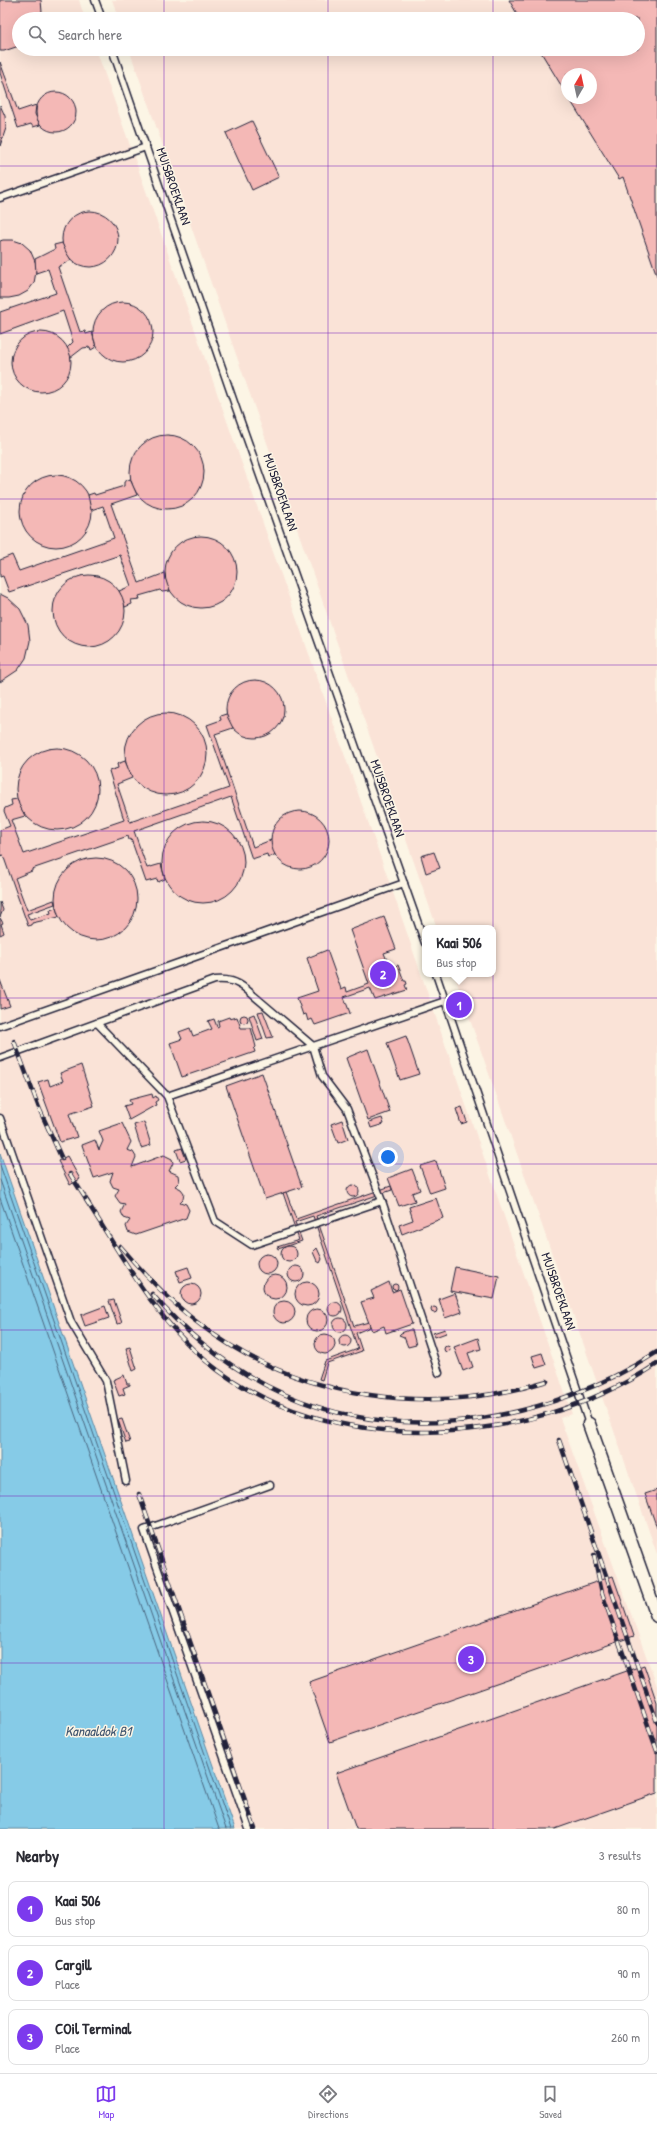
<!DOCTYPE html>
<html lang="en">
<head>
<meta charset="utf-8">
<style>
  body { margin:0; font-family:"Patrick Hand",sans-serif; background:#f7f7f7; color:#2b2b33 }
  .compass { position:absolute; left:561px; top:68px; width:36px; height:36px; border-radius:50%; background:#fff; box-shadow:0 4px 16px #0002; rotate:9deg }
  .you { position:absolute; left:388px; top:1157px; width:14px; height:14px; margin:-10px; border:3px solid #fff; border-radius:50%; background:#1a73e8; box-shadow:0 0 0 6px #1a73e833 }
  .badge { display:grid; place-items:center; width:26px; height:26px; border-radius:50%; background:#7c3aed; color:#fff; font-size:13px; font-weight:700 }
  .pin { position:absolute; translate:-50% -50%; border:2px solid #fff; box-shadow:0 1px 4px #0006 }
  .popup { position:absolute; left:422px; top:925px; width:74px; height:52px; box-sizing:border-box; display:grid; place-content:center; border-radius:8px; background:#fff; filter:drop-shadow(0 1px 3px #0005); font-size:13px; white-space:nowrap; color:#7c7c81 }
  .popup b { font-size:15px; color:#2b2b33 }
  .popup::after { content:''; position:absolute; left:50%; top:100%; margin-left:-8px; border:8px solid transparent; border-top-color:#fff }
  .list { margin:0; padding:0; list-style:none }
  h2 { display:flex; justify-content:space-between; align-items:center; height:52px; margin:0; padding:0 16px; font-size:17px }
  h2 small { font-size:13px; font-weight:400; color:#7c7c81 }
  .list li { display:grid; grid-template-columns:26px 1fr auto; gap:12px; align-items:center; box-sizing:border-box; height:56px; margin:0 8px 8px; padding:0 8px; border:1px solid #e1e1e2; border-radius:8px }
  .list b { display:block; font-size:15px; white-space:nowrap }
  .list p { margin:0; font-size:13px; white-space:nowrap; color:#7c7c81 }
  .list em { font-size:13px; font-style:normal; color:#7c7c81 }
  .icon { flex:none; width:22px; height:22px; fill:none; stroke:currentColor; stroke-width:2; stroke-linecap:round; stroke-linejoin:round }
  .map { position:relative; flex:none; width:657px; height:1829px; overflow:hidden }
  .search { position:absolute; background:#fff; box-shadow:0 4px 16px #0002; left:12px; right:12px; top:12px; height:44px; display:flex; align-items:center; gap:10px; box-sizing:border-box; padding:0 14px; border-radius:22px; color:#7c7c81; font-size:15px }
  .sheet { height:244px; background:#fff }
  nav { display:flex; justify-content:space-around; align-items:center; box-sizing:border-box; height:56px; border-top:1px solid #e1e1e2; background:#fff; font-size:11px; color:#7c7c81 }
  nav a { display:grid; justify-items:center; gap:2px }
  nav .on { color:#7c3aed }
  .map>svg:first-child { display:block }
  .built { fill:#fae3d7; fill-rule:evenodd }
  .water { fill:#86cbe7; stroke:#5e87a2 }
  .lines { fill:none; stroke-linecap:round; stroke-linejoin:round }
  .shore { stroke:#4a6680; stroke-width:1 }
  .building { fill:#f4b8b6; stroke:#22223b }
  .lane-casing { stroke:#22223b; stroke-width:9 }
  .street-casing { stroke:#22223b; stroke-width:15 }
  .lane { stroke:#fcf5e5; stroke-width:6 }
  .street { stroke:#fcf5e5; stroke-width:12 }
  .rail-casing { stroke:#22223b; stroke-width:4.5 }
  .rail { stroke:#fcf5e5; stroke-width:3; stroke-dasharray:9; stroke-linecap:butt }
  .grid { fill:none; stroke:#7b2cbf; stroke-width:1; stroke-opacity:0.55 }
  .labels { text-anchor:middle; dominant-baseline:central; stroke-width:3; stroke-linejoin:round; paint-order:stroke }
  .street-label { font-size:13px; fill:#22223b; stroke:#fcf5e5 }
  .water-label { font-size:14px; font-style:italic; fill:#40556f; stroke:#fcf5e5 }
</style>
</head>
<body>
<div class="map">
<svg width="657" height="1829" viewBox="0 0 657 1829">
  <rect width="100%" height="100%" fill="#fcf5e5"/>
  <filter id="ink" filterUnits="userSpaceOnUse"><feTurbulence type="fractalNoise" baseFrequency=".025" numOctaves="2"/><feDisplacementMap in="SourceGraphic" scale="8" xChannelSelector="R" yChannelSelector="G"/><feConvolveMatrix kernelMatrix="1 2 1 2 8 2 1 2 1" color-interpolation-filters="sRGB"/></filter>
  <g filter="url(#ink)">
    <!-- built -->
    <g class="built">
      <polygon points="0,0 79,0 85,19 19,19 19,49 96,49 397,904 572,1414 560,1418 657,1686 657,1829 235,1829 0,1153"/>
      <path d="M112,0H657V1554L454,974H493V928H437L129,49H638V19H119ZM567,74H591V98H567Z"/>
    </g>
    <!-- water -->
    <polygon class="water" points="0,1153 235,1829 0,1829"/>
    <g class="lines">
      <!-- shore -->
      <g class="shore">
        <polyline points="0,1165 231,1829"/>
        <polyline points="0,1180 226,1829"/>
        <polyline points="0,1198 219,1829"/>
      </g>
    </g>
    <!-- building -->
    <g class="building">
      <polygon points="0,0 41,0 42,12 40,19 19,19 19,46 4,51 0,51"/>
      <polygon points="509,0 657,0 657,276 623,177 619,179 569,98 591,98 591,74 567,74 567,95 539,49 638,49 638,19 520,19"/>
      <polygon points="0,62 18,111 36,105 35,114 40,125 33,127 31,124 18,128 0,73"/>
      <circle cx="56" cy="112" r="20"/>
      <polygon points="0,105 5,116 6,128 0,146"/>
      <polygon points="252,121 279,177 252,190 226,133"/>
      <circle cx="90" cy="239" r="28"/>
      <polygon points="3,240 13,240 22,243 30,250 37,266 34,283 28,291 19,296 9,298 0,298 0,241"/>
      <polygon points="62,243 66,252 71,260 58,267 80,332 85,331 86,334 92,332 96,347 91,350 90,347 83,348 70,358 67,348 73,342 63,311 0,334 0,312 56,293 48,269 36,273 35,259 55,249 54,245"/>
      <circle cx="123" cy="332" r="30"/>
      <circle cx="41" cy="362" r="30"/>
      <circle cx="167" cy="472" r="37"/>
      <circle cx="56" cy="511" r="36"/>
      <polygon points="130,479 137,495 111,504 139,583 165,573 170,591 162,592 160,590 139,596 140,599 131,600 132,604 125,607 119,591 131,586 120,555 9,592 3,576 0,577 0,560 12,555 19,571 114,538 103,506 91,510 88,495 94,493 95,495 124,486 124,482"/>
      <circle cx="201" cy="572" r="36"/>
      <circle cx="89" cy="611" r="36"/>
      <polygon points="0,594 8,598 20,609 28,625 30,641 26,658 18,670 0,682"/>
      <circle cx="255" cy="709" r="29"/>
      <circle cx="166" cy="754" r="41"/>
      <polygon points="226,714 233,728 215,734 253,847 271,840 276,854 268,858 267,854 252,859 231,797 134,831 147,868 161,864 165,879 158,882 157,879 146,882 131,839 129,840 128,836 32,869 32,871 15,878 27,910 54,900 55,904 27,914 30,920 51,913 50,910 56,908 59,917 32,923 32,925 28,926 3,855 0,856 0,830 10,826 4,811 5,808 12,805 11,800 17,799 25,816 11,820 24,854 124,820 109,771 118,768 117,764 125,761 132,778 117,784 130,822 229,788 207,725 221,720 220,716"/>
      <circle cx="57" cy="789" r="41"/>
      <circle cx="300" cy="840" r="29"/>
      <circle cx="203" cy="862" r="41"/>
      <polygon points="434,852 440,868 426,873 421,856"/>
      <circle cx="96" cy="899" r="41"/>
      <polygon points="0,902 3,910 0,917"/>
      <polygon points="384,917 396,949 384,953 390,968 398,965 404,981 406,981 407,984 405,985 407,990 375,1000 370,988 344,997 350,1013 315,1025 312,1019 308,1021 306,1014 303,1015 297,998 318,991 307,958 327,950 341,989 346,987 347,992 369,984 350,930"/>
      <polygon points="0,918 3,923 1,924 4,933 0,935"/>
      <polygon points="0,980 10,1006 0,1009"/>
      <polygon points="263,1011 273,1037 267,1038 258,1012"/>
      <polygon points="254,1014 263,1039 257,1041 249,1016"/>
      <circle cx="244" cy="1019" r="4"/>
      <polygon points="229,1017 230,1019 237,1017 241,1028 251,1028 256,1047 254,1049 255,1052 182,1077 170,1043 182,1039 179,1032 190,1028 193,1036 212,1029 208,1021 214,1019 217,1027 219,1026 218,1021"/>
      <polygon points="406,1036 419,1074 400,1080 387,1043"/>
      <polygon points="368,1049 390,1112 368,1120 346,1058"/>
      <polygon points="81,1065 94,1106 69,1114 77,1137 60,1142 38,1082 48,1079 50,1086 63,1081 60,1073"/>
      <polygon points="262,1073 302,1187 265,1199 226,1086"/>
      <polygon points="152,1094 153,1098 156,1096 158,1100 155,1102 156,1105 129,1120 124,1106 131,1104 129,1100"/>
      <polygon points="462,1107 467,1122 461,1124 456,1109"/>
      <polygon points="382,1118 384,1124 371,1128 369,1122"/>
      <polygon points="342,1120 348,1139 338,1143 331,1124"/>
      <polygon points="144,1122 151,1145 141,1148 134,1125"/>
      <polygon points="122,1123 131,1142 127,1150 133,1152 136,1157 132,1167 164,1155 172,1159 173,1163 169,1171 178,1175 179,1182 175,1186 181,1189 184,1193 183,1199 180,1202 186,1204 189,1210 186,1218 136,1235 128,1232 126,1226 130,1220 124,1218 121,1212 125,1204 120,1203 115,1196 119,1189 113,1187 110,1181 113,1172 94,1178 82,1145 95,1140 99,1150 103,1141 99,1131"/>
      <polygon points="182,1148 186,1159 180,1161 176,1150"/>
      <polygon points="67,1156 80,1179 70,1185 58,1161"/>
      <polygon points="436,1161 445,1188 430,1193 420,1166"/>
      <polygon points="412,1169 420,1190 412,1193 415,1201 399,1206 388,1178"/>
      <circle cx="353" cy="1191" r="6"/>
      <polygon points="391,1186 392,1190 316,1216 354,1326 369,1322 370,1327 356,1333 362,1351 327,1363 322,1380 319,1379 325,1361 358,1349 313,1216 295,1222 302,1241 278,1249 277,1247 299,1240 283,1193 286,1192 296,1219"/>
      <polygon points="436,1198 443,1218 402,1234 399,1225 413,1220 409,1207"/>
      <circle cx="289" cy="1254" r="8"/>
      <polygon points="317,1248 322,1259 320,1263 317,1261 313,1252"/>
      <circle cx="267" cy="1264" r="10"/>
      <circle cx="296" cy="1274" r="8"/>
      <polygon points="188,1267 192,1278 180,1282 176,1271"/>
      <polygon points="455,1267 499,1276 494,1299 450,1291"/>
      <circle cx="275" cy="1287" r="12"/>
      <polygon points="389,1282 392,1292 400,1289 412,1324 386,1333 384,1326 372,1331 361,1302 374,1298 371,1291"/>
      <circle cx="307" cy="1294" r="12"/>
      <circle cx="191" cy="1294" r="10"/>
      <circle cx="395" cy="1287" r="3"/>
      <polygon points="455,1293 462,1312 445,1318 439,1299"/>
      <polygon points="114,1300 122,1323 117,1324 109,1301"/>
      <circle cx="284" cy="1312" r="11"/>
      <circle cx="335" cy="1309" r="7"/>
      <polygon points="105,1306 109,1318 85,1326 81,1315"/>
      <circle cx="434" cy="1310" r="3"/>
      <circle cx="317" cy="1320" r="11"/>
      <circle cx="340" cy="1325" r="7"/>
      <polygon points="445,1329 446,1333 435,1337 433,1333"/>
      <polygon points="409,1330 412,1330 416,1345 408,1347 404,1337 399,1335 401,1333"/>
      <circle cx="325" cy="1344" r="10"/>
      <circle cx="345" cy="1341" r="6"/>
      <polygon points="478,1338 481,1349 468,1353 473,1367 463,1371 454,1347"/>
      <circle cx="447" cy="1349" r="3"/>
      <polygon points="130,1347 137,1369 133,1371 126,1348"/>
      <polygon points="542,1353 546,1365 536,1368 532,1356"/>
      <polygon points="124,1375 127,1384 130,1384 130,1385 123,1388 125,1394 119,1396 113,1380"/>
      <polygon points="122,1419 130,1442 126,1443 118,1420"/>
      <polygon points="657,1490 657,1528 645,1494"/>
      <polygon points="613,1576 634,1636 330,1742 309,1682"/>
      <polygon points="644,1665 657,1703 657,1793 555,1829 356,1829 336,1773"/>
    </g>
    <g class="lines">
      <!-- lane casing -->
      <g class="lane-casing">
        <g id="lane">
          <polyline points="95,0 102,19"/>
          <polyline points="112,49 236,408 425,943"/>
          <polyline points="0,198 146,147"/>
          <polyline points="436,974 589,1424"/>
          <polyline points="97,1023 167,1096 215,1221 252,1245 382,1201"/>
          <polyline points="0,1026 404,883"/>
          <path d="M0,1058L215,980C228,979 236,981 246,989L313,1046L322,1076L347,1109L382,1201L439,1373"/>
          <polyline points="167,1096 445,1001"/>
          <polyline points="0,1118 71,1322 106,1381 126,1481"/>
          <polyline points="249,1829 144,1530 270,1485"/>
        </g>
      </g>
      <!-- street casing -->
      <g class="street-casing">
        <polyline id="street" points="589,1424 657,1616"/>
      </g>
      <!-- lane -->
      <use href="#lane" class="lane"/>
      <!-- street -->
      <use href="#street" class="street"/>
      <!-- rail casing -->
      <g class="rail-casing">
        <g id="rail">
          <polyline points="14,1041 39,1108 62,1159"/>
          <polyline points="70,1174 89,1204"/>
          <path d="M86,1200C122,1256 154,1317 206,1361C330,1462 529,1448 657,1364"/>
          <path d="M120,1246C145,1275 171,1303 202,1326C300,1400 432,1417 547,1381"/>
          <path d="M152,1294C189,1337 234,1372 286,1395C405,1447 551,1421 657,1352"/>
          <polyline points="559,1440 657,1722"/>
          <polyline points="139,1494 255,1829"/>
          <polyline points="594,1555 602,1593 657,1751"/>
        </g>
      </g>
      <!-- rail -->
      <use href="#rail" class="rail"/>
    </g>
  </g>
  <!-- grid -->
  <path class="grid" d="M164,0V19M328,0V19M493,0V19M164,49V1829M328,49V1829M493,49V1829M0,166H657M0,333H657M0,499H657M0,665H657M0,831H657M0,998H657M0,1164H657M0,1330H657M0,1496H657M0,1663H657"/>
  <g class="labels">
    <!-- street labels -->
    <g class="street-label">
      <text transform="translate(174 186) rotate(71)">MUISBROEKLAAN</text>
      <text transform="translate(281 492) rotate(71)">MUISBROEKLAAN</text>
      <text transform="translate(388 798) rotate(71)">MUISBROEKLAAN</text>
      <text transform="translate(559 1291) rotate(71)">MUISBROEKLAAN</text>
    </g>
    <!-- water labels -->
    <g class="water-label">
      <text x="98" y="1730">Kanaaldok B1</text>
    </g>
  </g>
</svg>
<svg class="compass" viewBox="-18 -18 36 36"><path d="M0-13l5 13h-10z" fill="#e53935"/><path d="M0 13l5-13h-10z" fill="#7c7c81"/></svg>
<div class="you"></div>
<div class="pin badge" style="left:459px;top:1005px">1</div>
<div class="popup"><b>Kaai 506</b>Bus stop</div>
<div class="pin badge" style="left:383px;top:974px">2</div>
<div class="pin badge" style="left:471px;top:1659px">3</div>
<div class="search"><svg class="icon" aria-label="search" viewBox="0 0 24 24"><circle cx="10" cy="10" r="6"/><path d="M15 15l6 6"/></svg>Search here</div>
</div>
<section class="sheet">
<h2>Nearby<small>3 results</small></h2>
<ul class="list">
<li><span class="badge">1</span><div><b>Kaai 506</b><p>Bus stop</p></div><em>80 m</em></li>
<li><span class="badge">2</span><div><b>Cargill</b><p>Place</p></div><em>90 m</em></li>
<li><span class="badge">3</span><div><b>COil Terminal</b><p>Place</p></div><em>260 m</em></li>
</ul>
</section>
<nav>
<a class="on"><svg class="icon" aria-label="map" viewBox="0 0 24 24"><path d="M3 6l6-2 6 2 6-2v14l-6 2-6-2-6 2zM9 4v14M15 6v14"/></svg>Map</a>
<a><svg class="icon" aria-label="directions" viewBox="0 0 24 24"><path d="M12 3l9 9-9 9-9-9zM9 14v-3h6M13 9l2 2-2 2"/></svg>Directions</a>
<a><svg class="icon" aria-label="saved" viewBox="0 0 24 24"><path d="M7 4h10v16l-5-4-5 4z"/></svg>Saved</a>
</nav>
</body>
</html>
